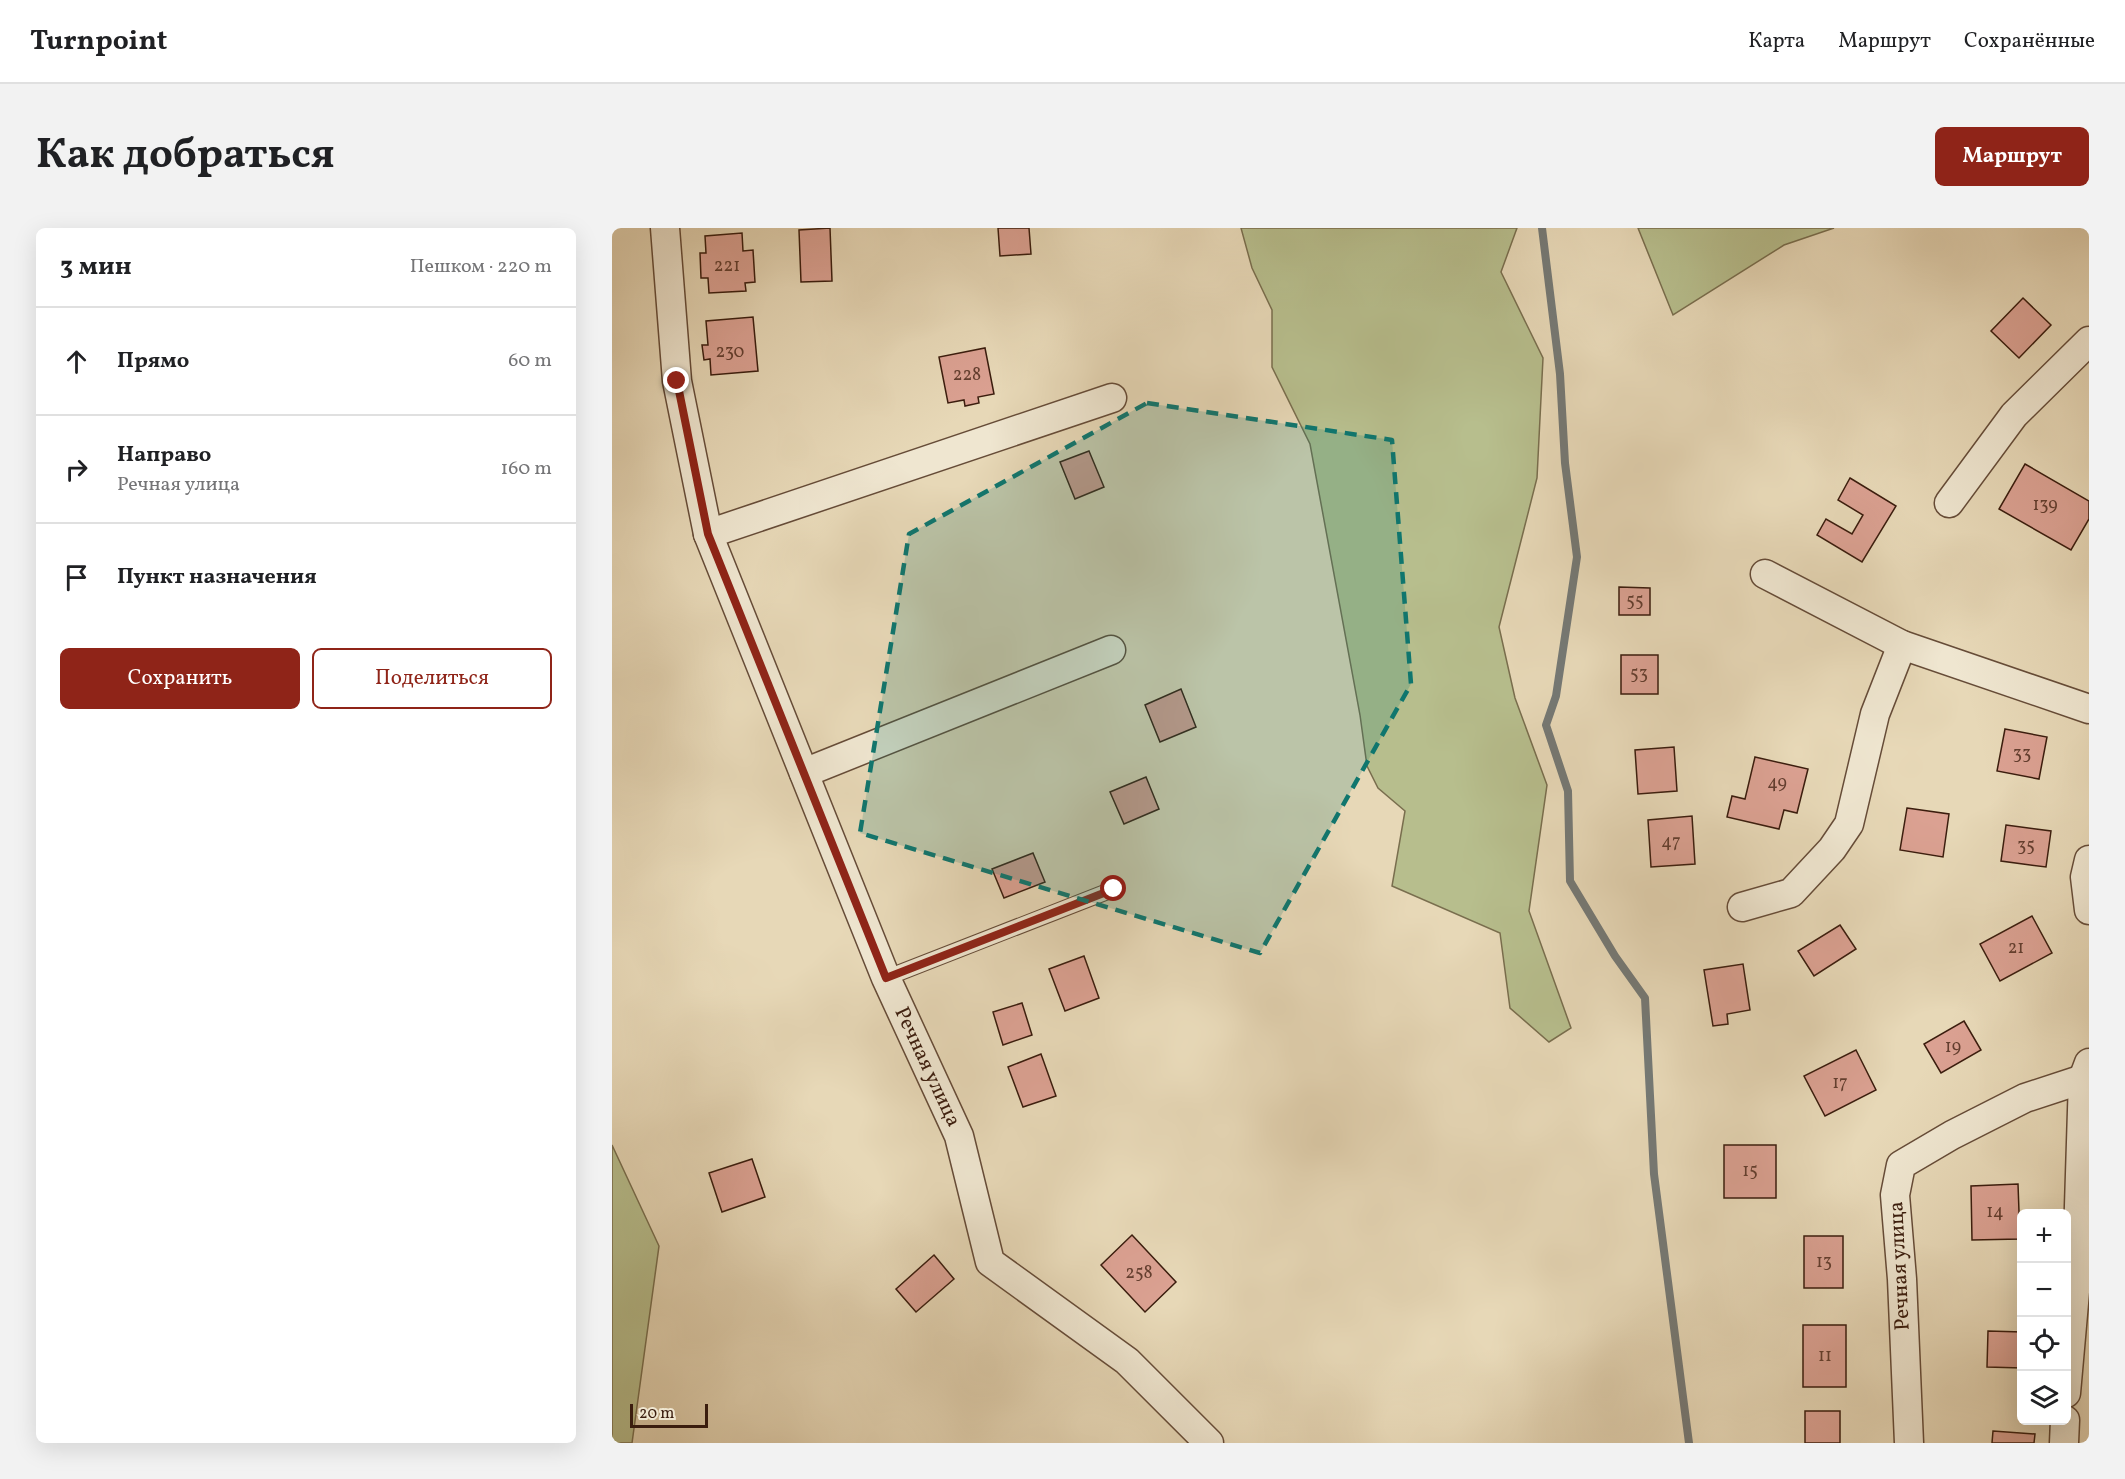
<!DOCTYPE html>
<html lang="ru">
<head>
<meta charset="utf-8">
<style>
  body { margin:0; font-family:Vollkorn,serif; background:#f2f2f2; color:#202124 }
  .controls { position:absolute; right:18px; bottom:18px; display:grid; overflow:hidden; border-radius:9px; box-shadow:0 6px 24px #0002 }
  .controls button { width:54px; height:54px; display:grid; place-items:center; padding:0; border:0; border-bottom:2px solid #e0e0e0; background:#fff; color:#202124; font:30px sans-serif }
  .scale { position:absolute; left:18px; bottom:15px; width:78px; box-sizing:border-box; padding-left:6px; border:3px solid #3b1d0e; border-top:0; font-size:16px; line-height:21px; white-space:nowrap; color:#3b1d0e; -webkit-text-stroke:4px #efe6d0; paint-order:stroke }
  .stop { position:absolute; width:18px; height:18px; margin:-14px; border:4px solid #8f2418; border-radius:50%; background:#fff }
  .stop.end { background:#8f2418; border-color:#fff; box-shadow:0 2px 6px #0008 }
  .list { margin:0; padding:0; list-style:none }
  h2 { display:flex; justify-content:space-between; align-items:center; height:78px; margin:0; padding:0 24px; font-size:26px }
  h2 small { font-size:20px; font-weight:400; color:#757577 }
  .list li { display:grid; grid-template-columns:39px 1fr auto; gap:18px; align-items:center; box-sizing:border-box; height:108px; padding:0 24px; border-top:2px solid #e0e0e0 }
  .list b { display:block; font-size:22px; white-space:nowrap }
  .list p { margin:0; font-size:20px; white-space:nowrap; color:#757577 }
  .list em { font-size:20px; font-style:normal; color:#757577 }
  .actions { display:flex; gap:12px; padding:18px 24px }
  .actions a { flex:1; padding:14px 0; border:2px solid #8f2418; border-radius:9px; text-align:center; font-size:21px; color:#8f2418 }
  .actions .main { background:#8f2418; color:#fff }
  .icon { flex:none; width:33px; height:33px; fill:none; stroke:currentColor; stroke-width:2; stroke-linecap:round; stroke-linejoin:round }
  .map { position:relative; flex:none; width:1477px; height:1215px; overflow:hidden; border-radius:9px }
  header { display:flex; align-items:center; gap:36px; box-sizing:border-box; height:84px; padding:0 30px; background:#fff; border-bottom:2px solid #e0e0e0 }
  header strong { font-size:28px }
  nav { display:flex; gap:33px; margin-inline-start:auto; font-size:21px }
  .intro { display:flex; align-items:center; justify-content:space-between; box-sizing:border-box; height:144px; padding:0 36px }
  h1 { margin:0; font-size:42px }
  .button { padding:15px 27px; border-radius:9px; background:#8f2418; color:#fff; font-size:21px; font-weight:700 }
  main { display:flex; gap:36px; padding:0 36px }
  aside { flex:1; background:#fff; border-radius:9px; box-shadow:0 6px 24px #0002 }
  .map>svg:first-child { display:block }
  .green { fill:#b7be8d; stroke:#796e4e; stroke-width:1.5 }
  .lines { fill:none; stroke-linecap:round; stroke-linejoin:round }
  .stream { stroke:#757975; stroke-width:8 }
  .building { fill:#dba192; stroke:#3b1d0e; stroke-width:1.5 }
  .lane-casing { stroke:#664c38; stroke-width:17 }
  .street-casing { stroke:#664c38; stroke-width:31 }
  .lane { stroke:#efe6d0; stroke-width:15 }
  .street { stroke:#efe6d0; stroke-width:28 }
  .route { stroke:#8f2418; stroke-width:8 }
  .marked { fill:#0f766e; fill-opacity:0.2; stroke:#0f766e; stroke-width:4.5; stroke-dasharray:12 8; stroke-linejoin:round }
  .labels { text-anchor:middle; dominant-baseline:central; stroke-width:5; stroke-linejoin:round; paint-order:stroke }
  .number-label { font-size:18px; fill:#633e2f }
  .street-label { font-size:21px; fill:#3b1d0e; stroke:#efe6d0 }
</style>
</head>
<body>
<header>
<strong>Turnpoint</strong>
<nav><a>Карта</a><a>Маршрут</a><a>Сохранённые</a></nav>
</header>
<div class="intro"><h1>Как добраться</h1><a class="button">Маршрут</a></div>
<main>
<aside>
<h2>3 мин<small>Пешком · 220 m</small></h2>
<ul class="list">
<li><svg class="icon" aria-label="ahead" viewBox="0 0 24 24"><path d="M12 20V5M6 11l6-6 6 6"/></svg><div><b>Прямо</b></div><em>60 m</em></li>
<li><svg class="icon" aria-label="right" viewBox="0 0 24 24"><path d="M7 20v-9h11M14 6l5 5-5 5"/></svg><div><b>Направо</b><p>Речная улица</p></div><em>160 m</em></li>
<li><svg class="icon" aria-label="arrive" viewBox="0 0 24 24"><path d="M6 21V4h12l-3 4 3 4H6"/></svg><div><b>Пункт назначения</b></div></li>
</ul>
<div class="actions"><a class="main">Сохранить</a><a>Поделиться</a></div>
</aside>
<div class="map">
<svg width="1477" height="1215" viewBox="0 0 1477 1215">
  <rect width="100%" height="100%" fill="#e7d8b7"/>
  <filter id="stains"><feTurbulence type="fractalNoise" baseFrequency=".00333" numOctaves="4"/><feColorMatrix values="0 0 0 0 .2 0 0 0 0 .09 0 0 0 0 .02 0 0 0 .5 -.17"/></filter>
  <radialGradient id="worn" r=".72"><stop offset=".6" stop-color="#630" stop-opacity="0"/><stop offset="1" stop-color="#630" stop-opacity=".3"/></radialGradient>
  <!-- green -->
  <g class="green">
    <polygon points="629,0 905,0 889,44 931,130 925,250 887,399 903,470 935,557 917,683 959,800 937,814 898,780 888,705 780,658 793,583 766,560 755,538 748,487 698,216 660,139 660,82 640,40"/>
    <polygon points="1026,0 1222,0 1172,17 1061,87"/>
    <polygon points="0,917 47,1018 20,1215 0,1215"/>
  </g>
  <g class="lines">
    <!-- stream -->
    <polyline class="stream" points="930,0 948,146 953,235 965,329 944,468 934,497 956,563 958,653 1003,728 1033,770 1042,946 1077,1215"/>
  </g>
  <!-- building -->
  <g class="building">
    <polygon points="218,0 220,53 189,54 187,2"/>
    <polygon points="386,0 417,0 419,26 388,28"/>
    <polygon points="130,5 131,23 141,22 143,54 133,55 134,63 97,65 96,50 89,50 88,25 94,25 93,8"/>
    <polygon points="1411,70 1439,97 1407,130 1379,103"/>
    <polygon points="141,89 146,143 99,147 98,131 92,132 90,117 96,117 94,93"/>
    <polygon points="373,120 382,166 366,169 367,175 353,178 352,172 336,175 327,129"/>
    <polygon points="477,223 492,259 463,271 448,234"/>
    <polygon points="1413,236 1477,273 1477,291 1459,322 1387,281"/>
    <polygon points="1238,250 1284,278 1250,334 1205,307 1214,291 1240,306 1251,287 1226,272"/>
    <polygon points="1007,359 1038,360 1038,387 1007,387"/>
    <rect x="1009" y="427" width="37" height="39"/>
    <polygon points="569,461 584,499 548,514 533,477"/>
    <polygon points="1393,501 1435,509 1427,551 1385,543"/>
    <polygon points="1062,519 1065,563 1026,566 1023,522"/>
    <polygon points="1143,529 1196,541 1185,585 1172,582 1167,601 1115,589 1120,568 1133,571"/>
    <polygon points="534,549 547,581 512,596 498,564"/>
    <polygon points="1295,580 1337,586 1331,629 1288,622"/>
    <polygon points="1080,588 1083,636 1039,639 1036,592"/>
    <polygon points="1394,597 1439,603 1434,639 1389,633"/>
    <polygon points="421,625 433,654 392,670 380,641"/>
    <polygon points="1420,688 1440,725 1388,753 1368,716"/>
    <polygon points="1228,697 1244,721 1202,748 1186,723"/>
    <polygon points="472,728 487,770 453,783 437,741"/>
    <polygon points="1131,736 1138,782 1115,786 1116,796 1101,798 1092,742"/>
    <polygon points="410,775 420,807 391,817 381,784"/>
    <polygon points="1352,793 1369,822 1329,845 1312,816"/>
    <polygon points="1244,822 1264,862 1213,888 1192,848"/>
    <polygon points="429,826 444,868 411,879 396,839"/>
    <rect x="1112" y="917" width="52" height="53"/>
    <polygon points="140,931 153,969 110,984 97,945"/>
    <polygon points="1406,956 1408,1011 1360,1012 1359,958"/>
    <polygon points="520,1007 564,1054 533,1084 489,1037"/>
    <rect x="1192" y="1008" width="39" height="52"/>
    <polygon points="322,1027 342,1051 304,1084 284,1061"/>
    <rect x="1191" y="1097" width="43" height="62"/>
    <polygon points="1376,1103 1410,1104 1410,1140 1375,1139"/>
    <rect x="1193" y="1183" width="35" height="32"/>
    <polygon points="1381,1203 1423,1206 1422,1215 1380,1215"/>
  </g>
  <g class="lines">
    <!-- lane casing -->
    <g class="lane-casing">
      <polyline id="lane" points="274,750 502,661"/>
    </g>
    <!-- street casing -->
    <g class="street-casing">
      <g id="street">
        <polyline points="53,0 65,153 96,306 274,750 347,908 378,1034 515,1133 597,1215"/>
        <polyline points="1337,275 1402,187 1477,113"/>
        <polyline points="96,306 500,170"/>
        <polyline points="1153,346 1290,417 1477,481"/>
        <polyline points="192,545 499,422"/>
        <polyline points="1477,632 1473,649 1477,682"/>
        <polyline points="1130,679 1179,665 1220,621 1237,596 1263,486 1290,417"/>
        <polyline points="1454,1165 1465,1041 1471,851 1477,835"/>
        <polyline points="1297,1215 1290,1051 1283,967 1289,937 1340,907 1413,870 1471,851"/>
        <polyline points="1452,1215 1453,1192"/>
      </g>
    </g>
    <!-- lane -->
    <use href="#lane" class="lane"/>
    <!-- street -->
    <use href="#street" class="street"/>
  </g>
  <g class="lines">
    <!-- route -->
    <polyline class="route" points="65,153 96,306 274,750 502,661"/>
  </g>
  <!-- marked area -->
  <path class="marked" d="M535,175L780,212L799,456L648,725L248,605L297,306Z"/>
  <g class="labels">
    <!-- number labels -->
    <g class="number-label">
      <text x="115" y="38">221</text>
      <text x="118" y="124">230</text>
      <text x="355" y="147">228</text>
      <text x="1433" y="277">139</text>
      <text x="1023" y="373">55</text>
      <text x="1027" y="446">53</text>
      <text x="1410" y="526">33</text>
      <text x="1165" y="555">49</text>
      <text x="1059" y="614">47</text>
      <text x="1414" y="618">35</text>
      <text x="1404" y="720">21</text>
      <text x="1341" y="819">19</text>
      <text x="1228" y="855">17</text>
      <text x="1138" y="943">15</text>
      <text x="1383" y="984">14</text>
      <text x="1212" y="1034">13</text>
      <text x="527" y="1045">258</text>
      <text x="1213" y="1128">11</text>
    </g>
    <!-- street labels -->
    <g class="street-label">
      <text transform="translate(315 839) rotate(65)">Речная улица</text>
      <text transform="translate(1288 1038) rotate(-93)">Речная улица</text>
    </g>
  </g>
  <rect width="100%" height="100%" filter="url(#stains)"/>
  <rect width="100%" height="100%" fill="url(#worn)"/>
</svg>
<div class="controls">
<button>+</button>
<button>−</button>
<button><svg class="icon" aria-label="locate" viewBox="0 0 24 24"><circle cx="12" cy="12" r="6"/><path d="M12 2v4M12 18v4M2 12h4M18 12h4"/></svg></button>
<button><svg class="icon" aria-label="layers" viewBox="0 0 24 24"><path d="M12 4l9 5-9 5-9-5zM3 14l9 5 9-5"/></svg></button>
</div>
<div class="scale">20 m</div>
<div class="stop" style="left:502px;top:661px"></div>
<div class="stop end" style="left:65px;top:153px"></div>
</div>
</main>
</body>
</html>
